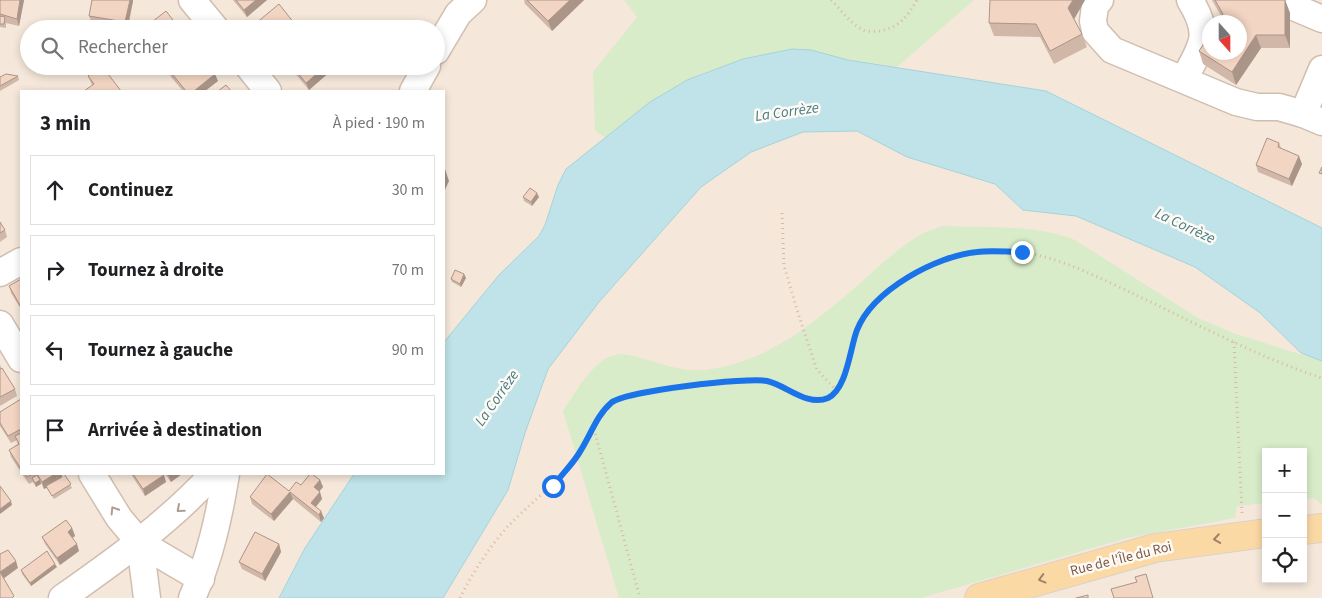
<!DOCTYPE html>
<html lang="fr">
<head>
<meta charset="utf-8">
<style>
  body { margin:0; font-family:"Source Sans 3",sans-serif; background:#f6f6f6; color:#202124 }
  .controls { position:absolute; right:15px; bottom:15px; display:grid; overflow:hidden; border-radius:0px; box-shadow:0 2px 8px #0003 }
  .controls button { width:45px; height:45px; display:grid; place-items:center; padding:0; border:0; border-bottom:1px solid #e0e0e0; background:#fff; color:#202124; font:25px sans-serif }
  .compass { position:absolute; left:1202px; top:15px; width:45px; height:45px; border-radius:50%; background:#fff; box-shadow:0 2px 8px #0003; rotate:159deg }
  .stop { position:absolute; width:15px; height:15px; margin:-11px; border:4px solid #1a73e8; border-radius:50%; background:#fff }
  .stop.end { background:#1a73e8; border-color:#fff; box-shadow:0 1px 5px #0008 }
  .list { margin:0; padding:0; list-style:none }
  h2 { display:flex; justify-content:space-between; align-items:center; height:65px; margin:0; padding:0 20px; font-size:21px }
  h2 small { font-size:16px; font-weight:400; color:#757577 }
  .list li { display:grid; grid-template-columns:32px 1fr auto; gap:15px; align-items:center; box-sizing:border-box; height:70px; margin:0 10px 10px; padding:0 10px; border:1px solid #e0e0e0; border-radius:0px }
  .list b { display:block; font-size:19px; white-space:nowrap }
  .list em { font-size:16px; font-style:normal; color:#757577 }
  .icon { flex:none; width:28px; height:28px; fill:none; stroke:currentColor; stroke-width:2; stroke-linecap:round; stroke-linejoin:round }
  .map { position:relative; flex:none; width:1322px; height:598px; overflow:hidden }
  .search { position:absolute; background:#fff; box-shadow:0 2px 8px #0003; left:20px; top:20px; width:425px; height:55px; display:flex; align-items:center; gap:12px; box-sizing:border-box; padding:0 18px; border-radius:28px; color:#757577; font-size:19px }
  .panel { position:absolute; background:#fff; box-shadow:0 2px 8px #0003; left:20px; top:90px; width:425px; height:385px; border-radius:0px }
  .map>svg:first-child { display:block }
  .residential { fill:#f5e8da; fill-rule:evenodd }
  .green { fill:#d8ecc9 }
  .water { fill:#bfe3e8; stroke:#a5d3da }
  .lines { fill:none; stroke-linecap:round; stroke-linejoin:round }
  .minor-casing { stroke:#d1beb0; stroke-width:29 }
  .major-casing { stroke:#dad1cd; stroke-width:30 }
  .path { stroke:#d9b8a5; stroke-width:3; stroke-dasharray:1 4; stroke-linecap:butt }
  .minor { stroke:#fff; stroke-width:26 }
  .major { stroke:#fbd9a5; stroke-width:28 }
  .wall { fill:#d1b7a8 }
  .shaded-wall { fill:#aa9588 }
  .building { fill:#f3d5c3; stroke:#aa9588 }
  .oneway { stroke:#af9d94 }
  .oneway2 { stroke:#a18267 }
  .route { stroke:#1a73e8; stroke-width:6 }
  .labels { text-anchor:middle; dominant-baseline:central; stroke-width:5; stroke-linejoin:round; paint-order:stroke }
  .street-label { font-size:14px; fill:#7a5c4d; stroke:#fffaf3 }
  .water-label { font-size:15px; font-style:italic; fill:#437c86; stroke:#fffaf3 }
</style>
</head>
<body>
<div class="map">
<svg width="1322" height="598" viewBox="0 0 1322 598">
  <rect width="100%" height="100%" fill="#fdf6ec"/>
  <!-- residential -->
  <path class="residential" d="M0,0H1322V598H0ZM1210,22H1240V52H1210ZM29,29H436V66H29ZM21,91H444V474H21ZM1266,452H1303V579H1266Z"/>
  <!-- green -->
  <g class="green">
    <polygon points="624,0 974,0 897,67 790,50 743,59 698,75 664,93 605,137 595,131 593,72 637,17"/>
    <path d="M944,226C987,228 1035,224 1075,240L1198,318L1236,334L1322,361V504L1313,498L1303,499V452H1266V503L1237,506L1235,518L1127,538L921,598H619L563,411C577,391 595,354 622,354C649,357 676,373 703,370C768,364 819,319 866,278C888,258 915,232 944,226Z"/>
  </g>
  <!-- water -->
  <polygon class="water" points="792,49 811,50 848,60 1046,91 1322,228 1322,361 1301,353 1259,312 1195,267 1076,216 1023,210 995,184 907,157 857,131 803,132 751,152 701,187 599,302 548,369 525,433 508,490 443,598 279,598 305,548 354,474 444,474 444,342 499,275 539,236 545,225 558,185 566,169 650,102 687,80 743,59"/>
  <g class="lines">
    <!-- minor casing -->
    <g class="minor-casing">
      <g id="minor">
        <polyline points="192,0 216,29"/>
        <polyline points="1100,0 1095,6 1093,21 1095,31 1112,50 1236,102 1257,107 1279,107 1303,114"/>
        <polyline points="1277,0 1322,19"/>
        <polyline points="436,51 458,14 473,0"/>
        <polyline points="248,66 268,91"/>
        <polyline points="1322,69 1303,114 1322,122"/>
        <path d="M1184,79C1202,45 1212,36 1190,0"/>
        <polyline points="413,91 427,66"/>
        <polyline points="0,273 21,261"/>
        <polyline points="0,324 21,359"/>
        <polyline points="92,474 119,518 140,543 201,579"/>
        <polyline points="140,543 147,598"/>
        <path d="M62,598C116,560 168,523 213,474"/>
        <path d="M192,598C210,558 219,517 226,474"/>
      </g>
    </g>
    <!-- major casing -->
    <g class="major-casing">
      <g id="major">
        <polyline points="1303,530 1322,528"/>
        <polyline points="979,598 1155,548 1266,533"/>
      </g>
    </g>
    <!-- path -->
    <g class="path">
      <path d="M831,0C842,10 850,24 863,30C867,32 874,31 879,31C899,28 907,17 917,0"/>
      <polyline points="782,213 784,266 798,313 817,370 837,391"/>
      <polyline points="1234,342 1242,513"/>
      <polyline points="594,429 640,598"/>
      <path d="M460,598C474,570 493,541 515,519C537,498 560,480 579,454C590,438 595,411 613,401C619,398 628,397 634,395C672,385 712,383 751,382C756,381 762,380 767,381C786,384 807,406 828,398C849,389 849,345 859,326C869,310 884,294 899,283C936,258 977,247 1021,252C1059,257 1102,279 1136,295C1197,324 1258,357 1322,378"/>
    </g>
    <!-- minor -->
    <use href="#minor" class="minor"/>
    <!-- major -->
    <use href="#major" class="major"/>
  </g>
  <!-- wall -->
  <g class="wall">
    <polygon points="0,0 24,0 19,26 6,23 6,28 0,27"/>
    <polygon points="233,0 267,0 247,17"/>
    <polygon points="524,0 584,0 552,31 525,4"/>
    <polygon points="1085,0 1074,19 1082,34 1087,47 1054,64 1040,37 994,36 989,23"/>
    <polygon points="1212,0 1285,0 1290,13 1290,48 1261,48 1236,85 1203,64 1199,51 1221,16"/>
    <polygon points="133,1 128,29 92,23 89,16"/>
    <polygon points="289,66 331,66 332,70 309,90"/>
    <polygon points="169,70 218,81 205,91 183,91 171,77"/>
    <polygon points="18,76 19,80 0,91 0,77"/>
    <polygon points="88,76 121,91 92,85"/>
    <polygon points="1279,143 1281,148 1302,164 1292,186 1258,172 1256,165"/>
    <polygon points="523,197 539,197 532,206 524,201"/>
    <polygon points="0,222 5,230 7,237 0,242"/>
    <polygon points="464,274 466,278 461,287 452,282 451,279"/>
    <polygon points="21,279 21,309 11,293 9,286"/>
    <polygon points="0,364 1,368 15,389 17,396 0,406"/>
    <polygon points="21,400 21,472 11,457 9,450 18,444 17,440 11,443 0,426 0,412"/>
    <polygon points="22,474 64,474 72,488 54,499 47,488 44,489 41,483 36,487 33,482 29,484"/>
    <polygon points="131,474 163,474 166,482 145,496"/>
    <polygon points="165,474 182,474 171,482"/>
    <polygon points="320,480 323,487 319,491 322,499 316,507 324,518 321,522 293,499 274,521 252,504 250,497 289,491 301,485"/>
    <polygon points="72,528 75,536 72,538 79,551 60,565 45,544 42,537"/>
    <polygon points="279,544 281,552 265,581 242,569 239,562"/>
    <polygon points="57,567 31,586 22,574 21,570"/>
  </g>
  <!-- shaded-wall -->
  <g class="shaded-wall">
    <polygon points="20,0 24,0 19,26 17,19"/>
    <polygon points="130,0 133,0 133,1 127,29 125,22"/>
    <polygon points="256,0 267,0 247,17 244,10"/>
    <polygon points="570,0 584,0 552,31 548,21"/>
    <polygon points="1073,0 1085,0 1073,21 1068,8"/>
    <polygon points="1285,0 1290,13 1290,48 1285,35"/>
    <polygon points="1256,35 1261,48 1236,85 1232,72"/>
    <polygon points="326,66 331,66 332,70 309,90 306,83"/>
    <polygon points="215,74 218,81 205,91 194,91"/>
    <polygon points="1299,156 1302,164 1292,186 1289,179"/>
    <polygon points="444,166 449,181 444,192"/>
    <polygon points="537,193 539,197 532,206 531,202"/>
    <polygon points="464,274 466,278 461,287 460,284"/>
    <polygon points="55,474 58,481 44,489 42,482"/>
    <polygon points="60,474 61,474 63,480 59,483 56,476"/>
    <polygon points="170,474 182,474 171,482 168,475"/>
    <polygon points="164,475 166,482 145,496 143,489"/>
    <polygon points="40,480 41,484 36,487 35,483"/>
    <polygon points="320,480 323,487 317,494 314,487"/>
    <polygon points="290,492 293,499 274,521 271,514"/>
    <polygon points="320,492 322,499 313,510 311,503"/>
    <polygon points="11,501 12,505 0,514 0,509"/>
    <polygon points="321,511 324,518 321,522 319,515"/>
    <polygon points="72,528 75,536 71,539 68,532"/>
    <polygon points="77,544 79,551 60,565 57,558"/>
    <polygon points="279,544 281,552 265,581 262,574"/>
    <polygon points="16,561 18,568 3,579 0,572"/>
    <polygon points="55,564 57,567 31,586 30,583"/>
  </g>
  <!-- building -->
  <g class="building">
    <polygon points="0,0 20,0 17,19 0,14"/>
    <polygon points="92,0 130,0 125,22 89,16"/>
    <polygon points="236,0 256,0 244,10"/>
    <polygon points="527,0 570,0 548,21"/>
    <polygon points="990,0 1073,0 1068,8 1082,34 1050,51 1036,24 989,23"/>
    <polygon points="1215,0 1285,0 1285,35 1256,35 1232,72 1199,51 1210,34 1210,52 1240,52 1240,22 1217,22 1223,14"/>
    <polygon points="279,4 298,28 297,29 259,29 255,24"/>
    <polygon points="166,11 180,29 143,29"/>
    <polygon points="0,16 5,17 4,24 0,24"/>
    <polygon points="100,66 102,66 121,91 84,91 94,84 88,76"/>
    <polygon points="174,66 209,66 215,74 194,91 186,91 169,70"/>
    <polygon points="292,66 326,66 306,83"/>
    <polygon points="6,74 18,76 0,86 0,77"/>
    <polygon points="226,85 231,91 218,91"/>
    <polygon points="1267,138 1279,143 1278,147 1299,156 1289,179 1256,165"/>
    <polygon points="1322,167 1322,174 1319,173"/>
    <polygon points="530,188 537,193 531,202 523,197"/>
    <polygon points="0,222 5,230 0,233"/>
    <polygon points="455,270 464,274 460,284 451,279"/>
    <polygon points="21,279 21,307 9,286"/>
    <polygon points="2,368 15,389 0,397 0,369"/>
    <polygon points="21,399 21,429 8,436 0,423 0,412"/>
    <polygon points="21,433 21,469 9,450 19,444 15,436"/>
    <polygon points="25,474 32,474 27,477"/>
    <polygon points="37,474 60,474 56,476 55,474 42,482"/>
    <polygon points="61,474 64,474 71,484 52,496 46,486 62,477"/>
    <polygon points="133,474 163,474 164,475 143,489"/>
    <polygon points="267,474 289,491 296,482 301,485 310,474 312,474 320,480 314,487 320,492 311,503 321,511 319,515 290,492 271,514 250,497"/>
    <polygon points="37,475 40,480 35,483 32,478"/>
    <polygon points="0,486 11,501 0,509"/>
    <polygon points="66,520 72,528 68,532 77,544 57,558 42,537"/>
    <polygon points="255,532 279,544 262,574 239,562"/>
    <polygon points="8,550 16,561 0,572 14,596 12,598 0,598 0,554"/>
    <polygon points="47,551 55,564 30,583 21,570"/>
    <polygon points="1146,574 1153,598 1114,598 1111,589 1137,582 1135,577"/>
    <polygon points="1088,595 1088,598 1076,598"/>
  </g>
  <!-- one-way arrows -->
  <defs><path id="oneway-chevron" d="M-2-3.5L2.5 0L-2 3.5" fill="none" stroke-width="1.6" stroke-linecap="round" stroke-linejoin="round" transform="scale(1.25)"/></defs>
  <g class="oneway">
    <use href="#oneway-chevron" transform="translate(180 509) rotate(139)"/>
    <use href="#oneway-chevron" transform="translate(114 510) rotate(-122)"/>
  </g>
  <g class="oneway2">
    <use href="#oneway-chevron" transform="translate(1217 539) rotate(171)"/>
    <use href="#oneway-chevron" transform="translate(1042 579) rotate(165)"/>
  </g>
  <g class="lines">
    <!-- route -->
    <path class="route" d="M553,486C562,474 574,463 581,450C591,434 597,415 611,403C624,391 748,377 767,381C786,385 807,407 828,398C847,389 850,348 857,330C873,290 936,256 977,252C991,250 1007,252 1022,252"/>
  </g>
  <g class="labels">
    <!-- street labels -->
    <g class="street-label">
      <text transform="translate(1121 559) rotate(-14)">Rue de l'Île du Roi</text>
    </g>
    <!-- water labels -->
    <g class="water-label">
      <text transform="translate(787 112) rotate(-8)">La Corrèze</text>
      <text transform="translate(1185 226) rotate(25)">La Corrèze</text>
      <text transform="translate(497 398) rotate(-55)">La Corrèze</text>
    </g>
  </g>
</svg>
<div class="controls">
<button>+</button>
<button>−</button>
<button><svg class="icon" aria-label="locate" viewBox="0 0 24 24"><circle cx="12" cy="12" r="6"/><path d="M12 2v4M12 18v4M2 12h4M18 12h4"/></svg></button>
</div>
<svg class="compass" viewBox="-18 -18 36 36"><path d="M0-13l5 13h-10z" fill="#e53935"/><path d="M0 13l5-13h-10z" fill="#757577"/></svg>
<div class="stop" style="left:553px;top:486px"></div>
<div class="stop end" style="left:1022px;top:252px"></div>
<div class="search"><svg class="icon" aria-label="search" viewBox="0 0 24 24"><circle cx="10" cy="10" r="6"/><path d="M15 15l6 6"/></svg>Rechercher</div>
<section class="panel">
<h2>3 min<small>À pied · 190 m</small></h2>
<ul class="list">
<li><svg class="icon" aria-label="ahead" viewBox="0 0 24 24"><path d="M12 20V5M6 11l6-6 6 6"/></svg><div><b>Continuez</b></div><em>30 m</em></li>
<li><svg class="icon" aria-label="right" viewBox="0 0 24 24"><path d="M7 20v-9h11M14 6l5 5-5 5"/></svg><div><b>Tournez à droite</b></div><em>70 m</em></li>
<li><svg class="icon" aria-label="left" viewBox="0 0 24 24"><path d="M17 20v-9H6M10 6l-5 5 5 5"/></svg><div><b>Tournez à gauche</b></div><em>90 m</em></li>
<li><svg class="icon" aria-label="arrive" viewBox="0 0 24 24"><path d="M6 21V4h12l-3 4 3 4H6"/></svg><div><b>Arrivée à destination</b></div></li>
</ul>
</section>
</div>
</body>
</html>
